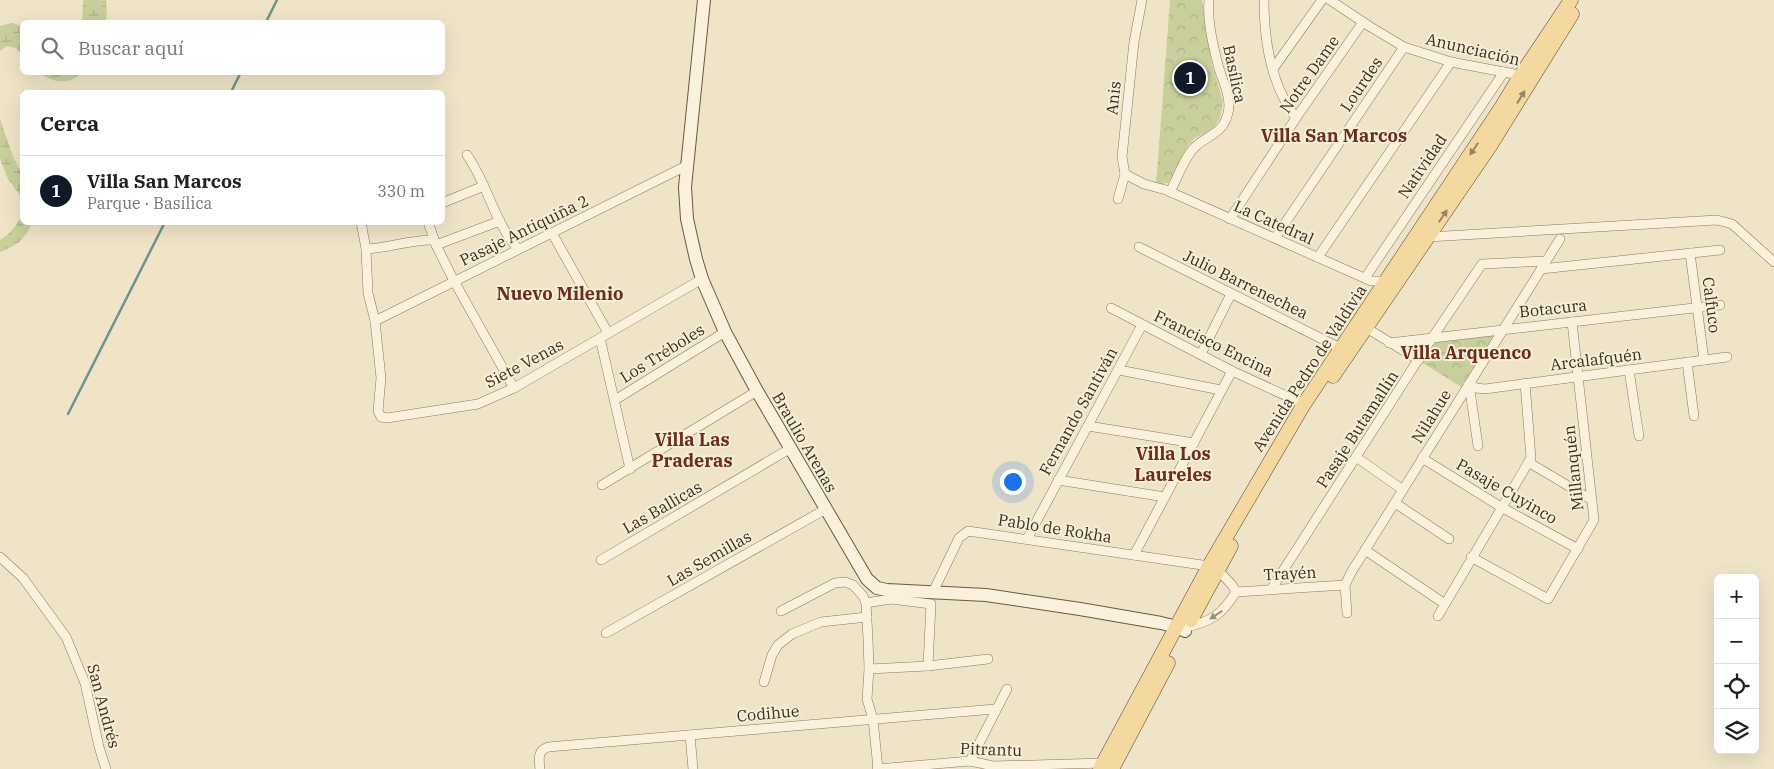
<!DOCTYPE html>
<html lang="es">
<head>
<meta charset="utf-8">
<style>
  body { margin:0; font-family:"IBM Plex Serif",serif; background:#f2f2f2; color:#202124 }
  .controls { position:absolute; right:15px; bottom:15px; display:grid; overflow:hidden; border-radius:8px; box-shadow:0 5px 20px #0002 }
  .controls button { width:45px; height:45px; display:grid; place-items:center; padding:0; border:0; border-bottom:1px solid #e0e0e0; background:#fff; color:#202124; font:25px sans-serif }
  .you { position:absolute; left:1012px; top:481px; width:18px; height:18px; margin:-12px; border:4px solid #fff; border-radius:50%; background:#1a73e8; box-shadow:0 0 0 8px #1a73e833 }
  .badge { display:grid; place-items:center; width:32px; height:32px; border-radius:50%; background:#111827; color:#fff; font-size:16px; font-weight:700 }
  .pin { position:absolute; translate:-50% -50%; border:2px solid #fff; box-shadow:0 1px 5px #0006 }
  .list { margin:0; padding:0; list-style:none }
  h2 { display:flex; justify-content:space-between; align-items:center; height:65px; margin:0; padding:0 20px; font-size:21px }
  h2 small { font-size:16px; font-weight:400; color:#757577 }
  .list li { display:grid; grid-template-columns:32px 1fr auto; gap:15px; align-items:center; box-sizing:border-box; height:70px; padding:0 20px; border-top:1px solid #e0e0e0 }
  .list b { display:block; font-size:19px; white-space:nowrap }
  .list p { margin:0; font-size:16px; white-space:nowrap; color:#757577 }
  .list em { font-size:16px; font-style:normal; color:#757577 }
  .icon { flex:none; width:28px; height:28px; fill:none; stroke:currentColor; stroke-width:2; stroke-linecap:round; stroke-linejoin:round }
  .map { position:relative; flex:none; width:1774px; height:769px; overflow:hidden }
  .search { position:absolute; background:#fff; box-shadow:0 5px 20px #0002; left:20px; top:20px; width:425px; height:55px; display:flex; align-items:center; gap:12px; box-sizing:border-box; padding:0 18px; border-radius:8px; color:#757577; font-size:19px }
  .panel { position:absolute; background:#fff; box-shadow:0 5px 20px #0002; left:20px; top:90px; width:425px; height:135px; border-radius:8px }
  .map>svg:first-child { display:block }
  .wetland { fill:url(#wetland-marsh) }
  .park { fill:url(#park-crowns) }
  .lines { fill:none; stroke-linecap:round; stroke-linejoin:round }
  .stream { stroke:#6f938a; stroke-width:2.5 }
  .street-casing { stroke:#8d765c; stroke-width:10 }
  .secondary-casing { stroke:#6f573f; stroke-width:14 }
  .primary-casing { stroke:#5b4430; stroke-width:15 }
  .street { stroke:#faf1dc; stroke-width:9 }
  .secondary { stroke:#faf1dc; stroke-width:12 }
  .primary { stroke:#f3d9a0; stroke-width:14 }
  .oneway { fill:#988460 }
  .oneway2 { fill:#9c907e }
  .labels { text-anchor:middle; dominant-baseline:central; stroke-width:4; stroke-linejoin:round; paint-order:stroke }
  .street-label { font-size:16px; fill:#3d2e20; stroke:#f7eed8 }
  .neighbourhood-label { font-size:18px; font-weight:bold; fill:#6b2e1e; stroke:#f7eed8 }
</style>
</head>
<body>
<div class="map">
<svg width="1774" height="769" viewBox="0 0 1774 769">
  <defs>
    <pattern id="wetland-marsh" width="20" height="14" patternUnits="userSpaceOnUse" patternTransform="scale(1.25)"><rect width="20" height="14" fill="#c9cf9b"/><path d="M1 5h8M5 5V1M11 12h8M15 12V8" fill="none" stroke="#aeb285"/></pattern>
    <pattern id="park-crowns" width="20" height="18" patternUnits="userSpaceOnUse" patternTransform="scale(1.25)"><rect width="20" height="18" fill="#c9cf9b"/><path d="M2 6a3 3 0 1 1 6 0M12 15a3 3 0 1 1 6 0" fill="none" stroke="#aeb285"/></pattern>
  </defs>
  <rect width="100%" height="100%" fill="#f0e4c8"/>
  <!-- wetland -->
  <g class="wetland">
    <polygon points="83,0 106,0 107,15 105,22 82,22"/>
    <polygon points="12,23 22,26 22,55 16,48 7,46 0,51 0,26"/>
    <path d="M40,73H81C70,85 52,83 40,73Z"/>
    <polygon points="0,119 13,156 22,175 22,198 8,179 0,159"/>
    <path d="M22,214V222L32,223C25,240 16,246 0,252V240C11,233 17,226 22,214Z"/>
  </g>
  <!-- park -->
  <g class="park">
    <polygon points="1170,0 1202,0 1212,64 1223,102 1220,118 1213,129 1195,138 1188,146 1168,183 1155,185 1157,173"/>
    <polygon points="1495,333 1461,387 1423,363 1436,342"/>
  </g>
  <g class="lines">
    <!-- stream -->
    <g class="stream">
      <polyline points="266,22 277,0"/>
      <polyline points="231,92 241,72"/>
      <polyline points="68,414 165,222"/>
    </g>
    <!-- street casing -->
    <g class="street-casing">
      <g id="street">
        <path d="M1264,0C1264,41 1271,85 1296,118"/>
        <polyline points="1330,0 1369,26 1404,47 1451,62 1525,76"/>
        <polyline points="1273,69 1322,0"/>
        <path d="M467,155C488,185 494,222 518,249"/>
        <polyline points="1125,174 1144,184 1166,190 1371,281 1386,281"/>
        <path d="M1170,192C1177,179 1184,158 1194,148C1206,135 1223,135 1228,113C1232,97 1222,80 1218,65C1213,45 1207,20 1209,0"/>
        <polyline points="1118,199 1125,174 1122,157 1134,42 1142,0"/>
        <polyline points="442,203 484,186"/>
        <polyline points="1230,219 1296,118 1363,22"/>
        <polyline points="361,222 366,249 368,293 375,321 381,378 378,411 381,417 387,418 478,404 514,388 702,279"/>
        <polyline points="428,222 436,245 454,281 514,388"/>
        <polyline points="552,233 608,333"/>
        <polyline points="1428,237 1717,220 1732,224 1774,262"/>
        <polyline points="1275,238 1404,47"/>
        <polyline points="436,245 500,221"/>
        <polyline points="1139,247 1340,348"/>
        <path d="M366,249C389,248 413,239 434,240"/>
        <polyline points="1690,253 1704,360"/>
        <polyline points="1318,257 1451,62"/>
        <polyline points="1541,269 1720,250"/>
        <polyline points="1365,278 1504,72"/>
        <polyline points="1111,308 1232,371 1304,404"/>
        <polyline points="375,321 686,166"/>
        <polyline points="1363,326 1419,360"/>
        <polyline points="600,338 630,469"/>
        <polyline points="1389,343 1720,305"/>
        <polyline points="1201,354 1231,294"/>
        <polyline points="1687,362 1694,416"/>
        <polyline points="1119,370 1221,390"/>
        <polyline points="1629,370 1639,436"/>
        <polyline points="1469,384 1476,388 1485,389 1727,357"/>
        <polyline points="1469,384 1478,446"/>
        <polyline points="615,400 725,332"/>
        <polyline points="1088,426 1194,443"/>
        <polyline points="1356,457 1403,490"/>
        <polyline points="1422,458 1501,507 1578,549"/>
        <polyline points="1528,462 1592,500"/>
        <polyline points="1058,480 1165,497"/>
        <polyline points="602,485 757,391"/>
        <polyline points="1395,503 1449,539"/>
        <polyline points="1027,539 1142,325"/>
        <polyline points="1365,550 1445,604"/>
        <polyline points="1134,555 1232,371"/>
        <polyline points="0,557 23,578 66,637 85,683 99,747 106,769"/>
        <polyline points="1471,557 1548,599 1594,520 1572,322"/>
        <polyline points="601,560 791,448"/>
        <polyline points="1218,570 1232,585 1236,592"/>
        <polyline points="1272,588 1432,338 1482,264 1546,261"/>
        <polyline points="933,592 959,538 968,531 1209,566"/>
        <polyline points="1236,592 1345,585"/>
        <polyline points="866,603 891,599 931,604 928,666"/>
        <polyline points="781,611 835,583 845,582 853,585 863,596 866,603 868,639 869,669 867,699 873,719 878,769"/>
        <polyline points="1347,613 1345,585 1352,571 1560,239"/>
        <polyline points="1438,616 1531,458 1525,383"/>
        <path d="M1187,627C1213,621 1222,614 1236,592"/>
        <polyline points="606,633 826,509"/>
        <polyline points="869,669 928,666 988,659"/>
        <polyline points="764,682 772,655 778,645 792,634 821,622 867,617"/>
        <polyline points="690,735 693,769"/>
        <polyline points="970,761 1007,689"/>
        <path d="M540,769C539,759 537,751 548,747L995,709"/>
        <polyline points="877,769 970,761 993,766 1104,763"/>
      </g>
    </g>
    <!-- secondary casing -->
    <g class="secondary-casing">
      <polyline id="secondary" points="704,0 685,187 687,219 696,259 702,279 725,332 757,391 867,579 877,588 887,590 986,595 1080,609 1161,623 1177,627 1185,631"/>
    </g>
    <!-- primary casing -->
    <g class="primary-casing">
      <g id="primary">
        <polyline points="1333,376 1490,146 1572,14"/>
        <polyline points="1191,620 1231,546"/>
        <polyline points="1100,769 1209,566 1304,404 1501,108 1521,75 1571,0"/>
        <polyline points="1112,769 1168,663"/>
      </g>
    </g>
    <!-- street -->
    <use href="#street" class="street"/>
    <!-- secondary -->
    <use href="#secondary" class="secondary"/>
    <!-- primary -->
    <use href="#primary" class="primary"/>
  </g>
  <!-- one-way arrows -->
  <defs><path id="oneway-solid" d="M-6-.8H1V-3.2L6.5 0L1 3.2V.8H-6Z" transform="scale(1.25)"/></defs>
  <g class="oneway">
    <use href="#oneway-solid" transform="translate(1521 97) rotate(-58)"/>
    <use href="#oneway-solid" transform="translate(1474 149) rotate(124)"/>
    <use href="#oneway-solid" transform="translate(1443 216) rotate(-56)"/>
  </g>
  <use class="oneway2" href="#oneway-solid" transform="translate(1216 615) rotate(147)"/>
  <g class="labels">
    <!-- street labels -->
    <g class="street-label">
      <text transform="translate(1473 49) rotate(13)">Anunciación</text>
      <text transform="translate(1235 74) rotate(78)">Basílica</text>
      <text transform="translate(1309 74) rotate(-55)">Notre Dame</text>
      <text transform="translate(1361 84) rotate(-56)">Lourdes</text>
      <text transform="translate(1113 98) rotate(-84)">Anis</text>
      <text transform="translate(1422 166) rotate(-56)">Natividad</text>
      <text transform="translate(1274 222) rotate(24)">La Catedral</text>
      <text transform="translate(524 230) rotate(-26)">Pasaje Antiquiña 2</text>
      <text transform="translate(1246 284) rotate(26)">Julio Barrenechea</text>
      <text transform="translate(1712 305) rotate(83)">Calfuco</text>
      <text transform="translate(1553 308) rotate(-6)">Botacura</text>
      <text transform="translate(1214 343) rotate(26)">Francisco Encina</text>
      <text transform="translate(662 353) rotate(-32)">Los Tréboles</text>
      <text transform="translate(1596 359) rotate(-7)">Arcalafquén</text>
      <text transform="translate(524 363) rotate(-28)">Siete Venas</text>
      <text transform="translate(1309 368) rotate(-57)">Avenida Pedro de Valdivia</text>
      <text transform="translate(1078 411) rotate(-61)">Fernando Santiván</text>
      <text transform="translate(1431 416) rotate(-58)">Nilahue</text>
      <text transform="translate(1357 429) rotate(-57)">Pasaje Butamallín</text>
      <text transform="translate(805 442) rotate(60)">Braulio Arenas</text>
      <text transform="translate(1573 468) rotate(-96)">Millanquén</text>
      <text transform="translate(1507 491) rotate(30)">Pasaje Cuyinco</text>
      <text transform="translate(662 507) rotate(-30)">Las Ballicas</text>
      <text transform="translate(1055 528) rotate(9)">Pablo de Rokha</text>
      <text transform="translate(709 558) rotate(-30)">Las Semillas</text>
      <text transform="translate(1290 573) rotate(-3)">Trayén</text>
      <text transform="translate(104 706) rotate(75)">San Andrés</text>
      <text transform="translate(768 713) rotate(-5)">Codihue</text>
      <text transform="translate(991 749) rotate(2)">Pitrantu</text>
    </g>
    <!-- neighbourhood labels -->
    <g class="neighbourhood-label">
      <text x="1334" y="135">Villa San Marcos</text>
      <text x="560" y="293">Nuevo Milenio</text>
      <text x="1466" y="352">Villa Arquenco</text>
      <text x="692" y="439">Villa Las<tspan x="692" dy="21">Praderas</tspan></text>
      <text x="1173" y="453">Villa Los<tspan x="1173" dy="21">Laureles</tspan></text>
    </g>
  </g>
</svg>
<div class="controls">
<button>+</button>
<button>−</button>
<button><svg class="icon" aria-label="locate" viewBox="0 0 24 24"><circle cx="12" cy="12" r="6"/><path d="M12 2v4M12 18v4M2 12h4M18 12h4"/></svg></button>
<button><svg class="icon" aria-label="layers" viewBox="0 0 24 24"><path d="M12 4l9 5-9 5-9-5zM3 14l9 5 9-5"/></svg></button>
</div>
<div class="you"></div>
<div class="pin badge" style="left:1190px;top:78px">1</div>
<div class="search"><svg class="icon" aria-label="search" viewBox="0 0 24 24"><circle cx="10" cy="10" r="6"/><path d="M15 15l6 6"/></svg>Buscar aquí</div>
<section class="panel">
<h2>Cerca<small></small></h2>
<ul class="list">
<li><span class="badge">1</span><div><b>Villa San Marcos</b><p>Parque · Basílica</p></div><em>330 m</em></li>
</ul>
</section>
</div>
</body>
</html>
